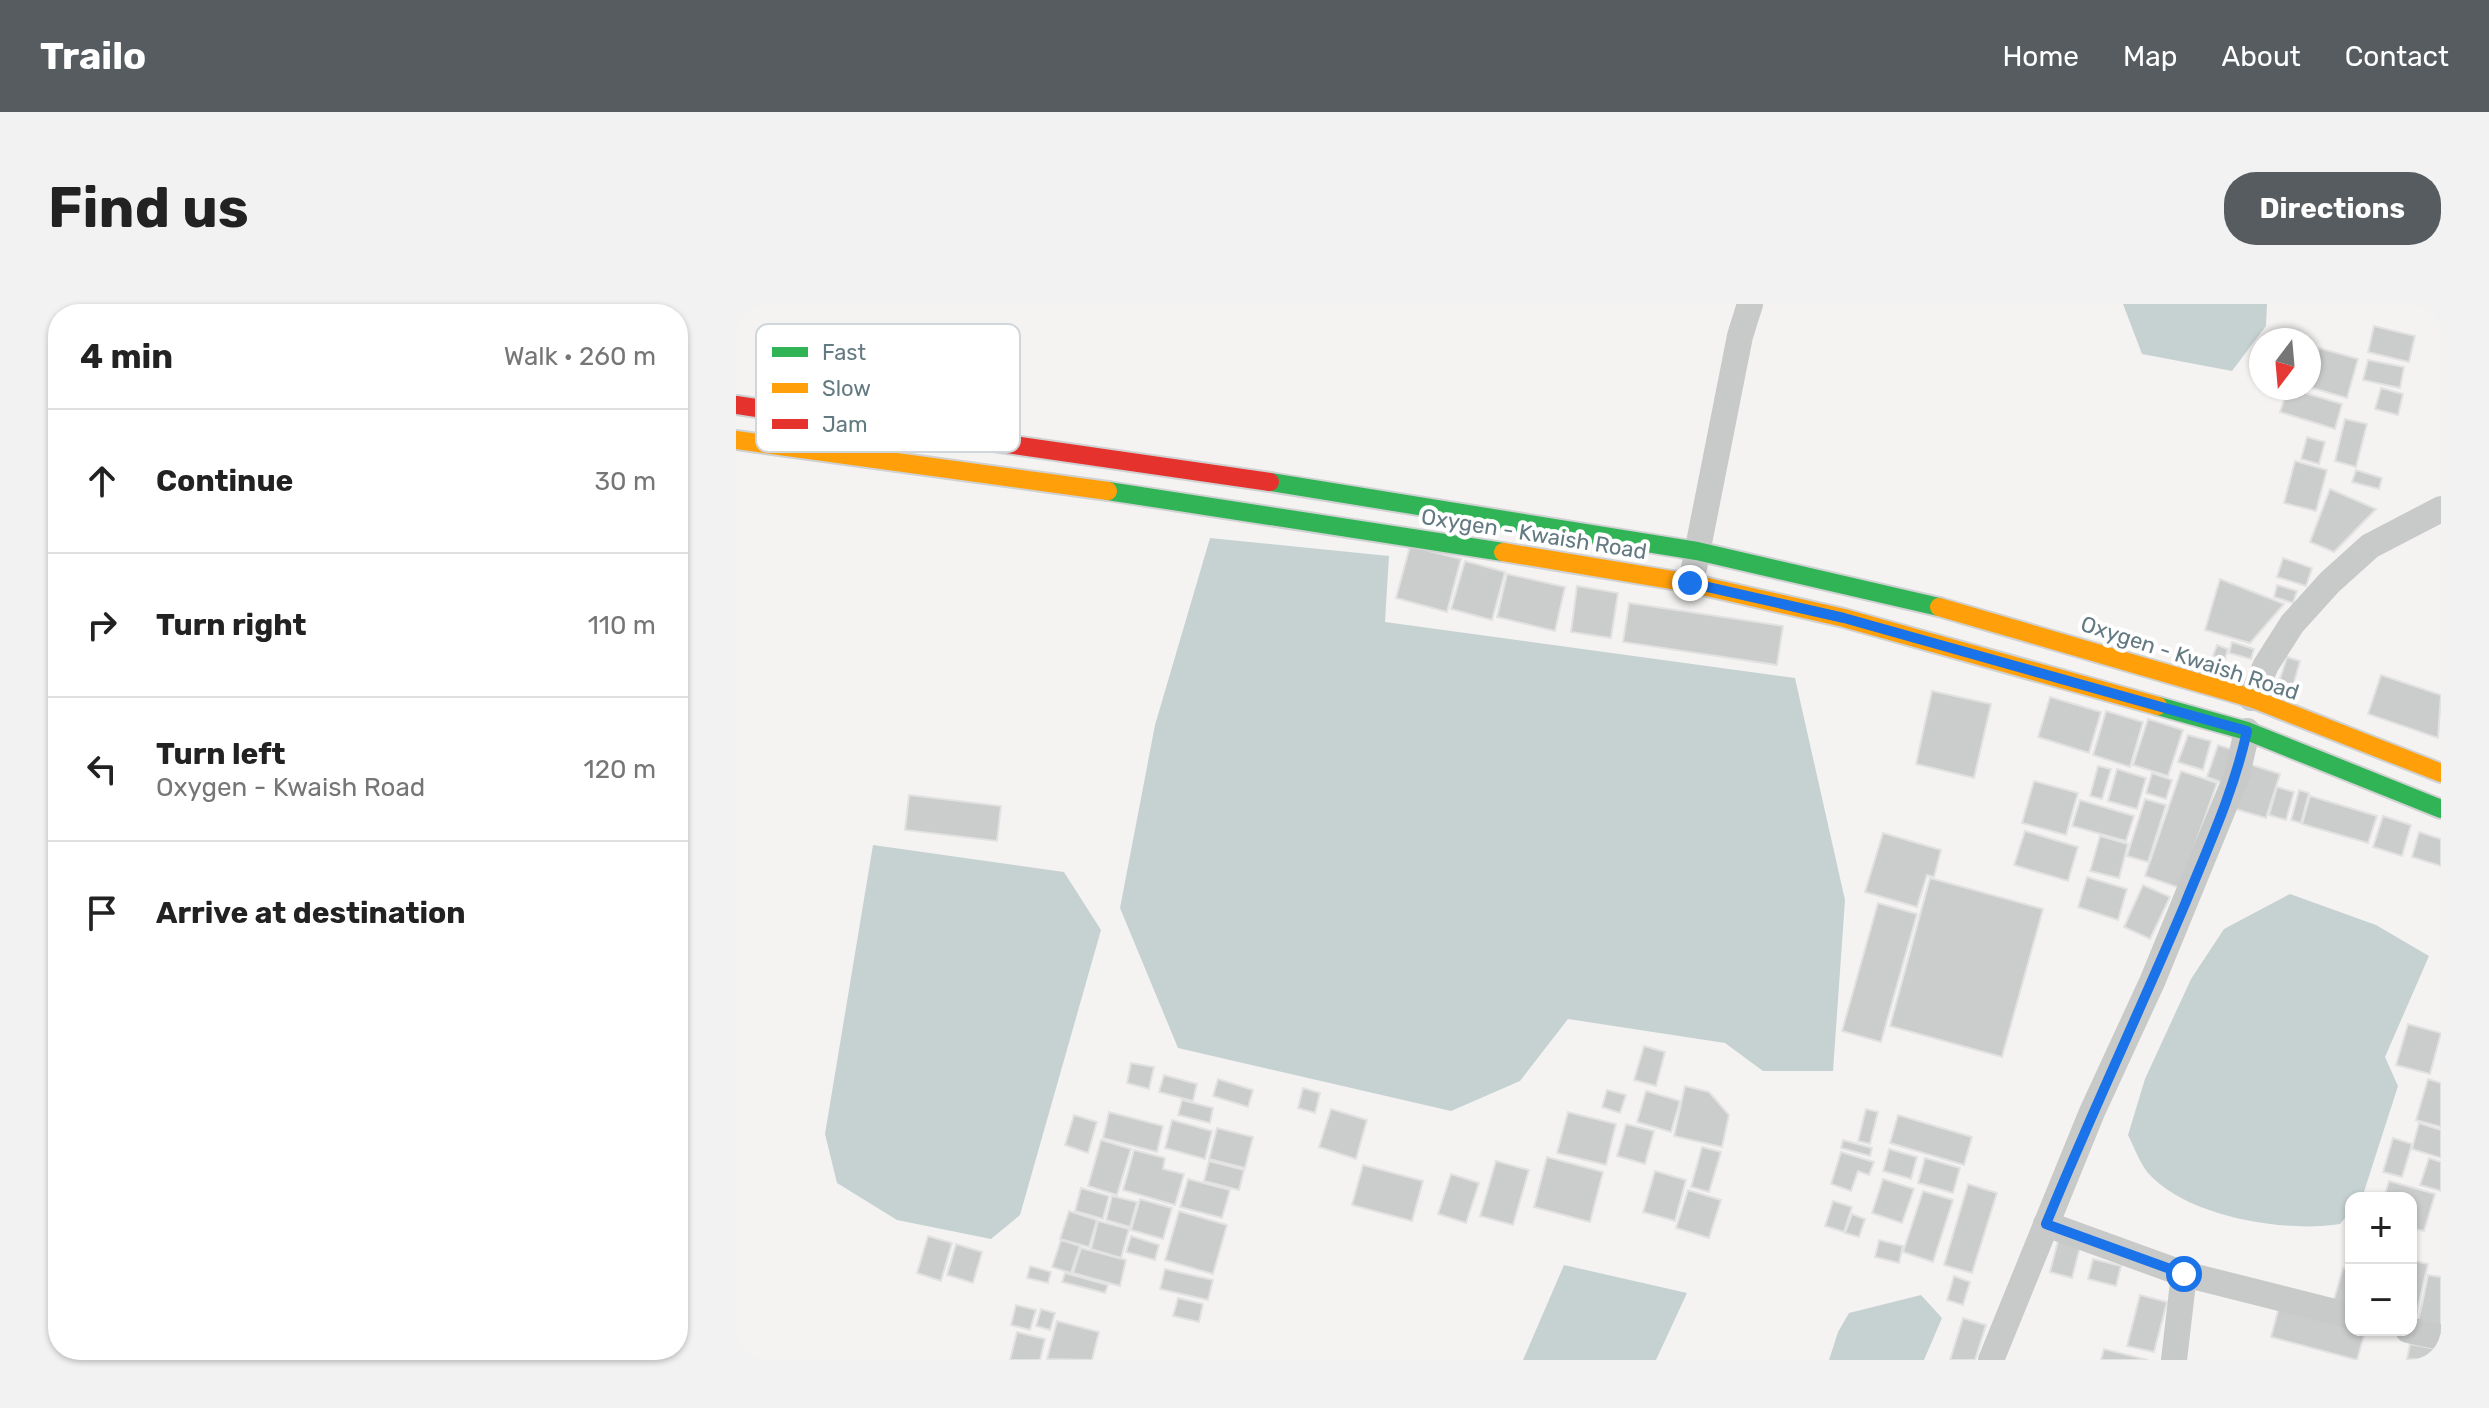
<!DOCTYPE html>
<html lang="en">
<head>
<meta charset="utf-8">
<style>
  body { margin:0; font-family:Rubik,sans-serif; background:#f2f2f2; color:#222 }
  .controls { position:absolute; right:24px; bottom:24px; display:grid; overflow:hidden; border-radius:16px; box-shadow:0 2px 6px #0004 }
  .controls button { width:72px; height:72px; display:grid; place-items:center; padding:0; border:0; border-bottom:2px solid #e0e0e0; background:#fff; color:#222; font:40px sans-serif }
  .compass { position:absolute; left:1513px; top:24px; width:72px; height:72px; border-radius:50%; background:#fff; box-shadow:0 2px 6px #0004; rotate:196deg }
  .stop { position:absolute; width:24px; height:24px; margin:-18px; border:6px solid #1a73e8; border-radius:50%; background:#fff }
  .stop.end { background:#1a73e8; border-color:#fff; box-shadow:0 2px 8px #0008 }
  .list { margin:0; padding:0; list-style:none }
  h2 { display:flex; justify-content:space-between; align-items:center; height:104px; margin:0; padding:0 32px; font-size:34px }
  h2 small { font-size:26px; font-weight:400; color:#767676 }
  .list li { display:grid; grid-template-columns:52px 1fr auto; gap:24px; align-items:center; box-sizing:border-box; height:144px; padding:0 32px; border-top:2px solid #e0e0e0 }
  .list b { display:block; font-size:30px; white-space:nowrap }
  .list p { margin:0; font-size:26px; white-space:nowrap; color:#767676 }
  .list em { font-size:26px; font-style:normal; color:#767676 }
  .icon { flex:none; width:44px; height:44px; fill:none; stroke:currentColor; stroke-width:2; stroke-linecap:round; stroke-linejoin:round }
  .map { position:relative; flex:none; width:1705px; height:1056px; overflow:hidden; border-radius:32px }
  header { display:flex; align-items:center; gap:48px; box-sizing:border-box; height:112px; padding:0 40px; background:#565c5f; color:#fff }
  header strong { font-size:38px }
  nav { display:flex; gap:44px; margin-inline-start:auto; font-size:28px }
  .intro { display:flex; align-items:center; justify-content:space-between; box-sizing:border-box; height:192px; padding:0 48px }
  h1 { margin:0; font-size:56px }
  .button { padding:20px 36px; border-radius:32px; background:#565c5f; color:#fff; font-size:28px; font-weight:700 }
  main { display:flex; gap:48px; padding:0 48px }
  aside { flex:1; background:#fff; border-radius:32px; box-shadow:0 2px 6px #0004 }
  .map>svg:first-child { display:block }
  .water { fill:#c6d2d2 }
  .building { fill:#cbcccc; stroke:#e3e2e2; stroke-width:2 }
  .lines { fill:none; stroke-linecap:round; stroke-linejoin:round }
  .fast-casing { stroke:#d0d1d2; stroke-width:22 }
  .slow-casing { stroke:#d0d1d2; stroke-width:22 }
  .jam-casing { stroke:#d0d1d2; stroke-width:22 }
  .street { stroke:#c8c9c9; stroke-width:26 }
  .fast { stroke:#30b455; stroke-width:18 }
  .slow { stroke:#ff9f0a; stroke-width:18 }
  .jam { stroke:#e5322d; stroke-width:18 }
  .route { stroke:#1a73e8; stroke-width:10 }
  .labels { text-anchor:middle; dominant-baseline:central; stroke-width:8; stroke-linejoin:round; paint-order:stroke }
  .street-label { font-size:22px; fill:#637a82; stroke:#fff }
  .key { fill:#fff; stroke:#d0d7da; stroke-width:2 }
  .key-label { font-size:22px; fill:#637a82 }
</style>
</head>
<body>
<header>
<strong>Trailo</strong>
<nav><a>Home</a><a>Map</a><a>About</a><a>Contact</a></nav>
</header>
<div class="intro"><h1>Find us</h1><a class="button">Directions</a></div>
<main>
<aside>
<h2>4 min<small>Walk · 260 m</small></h2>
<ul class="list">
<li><svg class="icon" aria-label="ahead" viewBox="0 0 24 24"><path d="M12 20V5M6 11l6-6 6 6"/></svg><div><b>Continue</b></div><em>30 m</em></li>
<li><svg class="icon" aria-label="right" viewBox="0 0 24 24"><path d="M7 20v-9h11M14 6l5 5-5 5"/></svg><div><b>Turn right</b></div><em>110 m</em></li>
<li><svg class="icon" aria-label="left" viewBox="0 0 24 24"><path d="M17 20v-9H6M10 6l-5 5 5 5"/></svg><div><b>Turn left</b><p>Oxygen - Kwaish Road</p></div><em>120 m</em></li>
<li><svg class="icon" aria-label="arrive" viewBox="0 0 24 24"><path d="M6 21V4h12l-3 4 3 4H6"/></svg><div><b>Arrive at destination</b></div></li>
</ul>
</aside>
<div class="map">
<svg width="1705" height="1056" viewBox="0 0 1705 1056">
  <rect width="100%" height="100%" fill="#f4f3f2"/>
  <!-- water -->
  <g class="water">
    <polygon points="1387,0 1531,0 1530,22 1496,67 1406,50"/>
    <polygon points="474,234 653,252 649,318 1059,374 1109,596 1097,767 1027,767 989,739 832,715 784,777 715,807 442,744 384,604 419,421"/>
    <polygon points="137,541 328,568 365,626 284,911 255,935 161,916 101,879 89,830"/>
    <path d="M1554,590L1640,621L1693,652L1649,753L1662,782L1626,894H1615V907L1604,920C1549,929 1451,913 1412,869C1404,859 1398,843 1392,831L1409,775L1455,675L1488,625Z"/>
    <polygon points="828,961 951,989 920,1056 787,1056"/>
    <polygon points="1185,991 1206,1014 1188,1056 1093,1056 1102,1028 1113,1009"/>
  </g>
  <!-- building -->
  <g class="building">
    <polygon points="1638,22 1679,32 1673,58 1632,48"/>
    <polygon points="1583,44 1622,55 1611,94 1573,83"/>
    <polygon points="1632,56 1668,63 1664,84 1627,76"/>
    <polygon points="1552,84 1606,100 1599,125 1544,108"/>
    <polygon points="1645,84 1667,90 1662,111 1639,105"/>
    <polygon points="1609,115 1631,120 1620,163 1599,157"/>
    <polygon points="1571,133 1589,138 1583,160 1565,155"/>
    <polygon points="1559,157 1591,166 1580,207 1548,199"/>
    <polygon points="1620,166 1646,174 1643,185 1616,178"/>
    <polygon points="1594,185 1640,205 1598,248 1574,238"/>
    <polygon points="674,242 725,255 711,308 660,294"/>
    <polygon points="1547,254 1576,264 1570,282 1541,273"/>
    <polygon points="729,257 769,268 756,316 715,305"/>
    <polygon points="771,270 829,283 819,327 761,313"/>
    <polygon points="1484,275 1548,300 1514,339 1469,326"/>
    <polygon points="1541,281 1561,287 1557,299 1538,293"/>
    <polygon points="841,282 882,289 875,334 835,328"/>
    <polygon points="893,299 1047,322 1041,361 887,338"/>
    <polygon points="1496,338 1518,345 1515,355 1493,349"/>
    <polygon points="1481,341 1492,345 1489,355 1477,352"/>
    <polygon points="1551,353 1564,357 1557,382 1543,378"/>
    <polygon points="1645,371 1705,391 1702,434 1632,410"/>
    <polygon points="1196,387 1255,400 1238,474 1180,460"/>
    <polygon points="1314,393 1365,408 1353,449 1302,433"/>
    <polygon points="1370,407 1407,418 1394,463 1357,451"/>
    <polygon points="1412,415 1447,426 1432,472 1397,461"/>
    <polygon points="1452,431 1475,437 1467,466 1442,458"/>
    <polygon points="1482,441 1498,446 1487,479 1471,473"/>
    <polygon points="1510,459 1544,470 1530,514 1496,504"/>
    <polygon points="1362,462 1375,465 1366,495 1354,492"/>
    <polygon points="1381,465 1410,474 1401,505 1372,497"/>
    <polygon points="1445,467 1481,479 1444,584 1409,572"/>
    <polygon points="1416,469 1436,476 1430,495 1410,489"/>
    <polygon points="1298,477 1342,489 1330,531 1286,519"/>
    <polygon points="1541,483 1558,488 1550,516 1533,511"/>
    <polygon points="1563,486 1573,489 1565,519 1555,516"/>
    <polygon points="173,491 265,502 261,537 169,526"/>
    <polygon points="1574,492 1641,512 1632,539 1566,520"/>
    <polygon points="1409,495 1430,501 1412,558 1391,552"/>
    <polygon points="1344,496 1398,512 1390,537 1336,522"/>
    <polygon points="1647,512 1675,521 1666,552 1637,543"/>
    <polygon points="1289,527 1342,543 1332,577 1278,561"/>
    <polygon points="1683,528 1705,535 1705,562 1676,553"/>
    <polygon points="1147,529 1205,546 1198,573 1191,571 1181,603 1129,588"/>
    <polygon points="1364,532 1392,540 1383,574 1354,567"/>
    <polygon points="1351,573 1391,585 1382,616 1342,603"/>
    <polygon points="1194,574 1307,605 1266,753 1154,722"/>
    <polygon points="1407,581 1434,593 1414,635 1388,623"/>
    <polygon points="1142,599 1181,610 1145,738 1106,727"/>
    <polygon points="1672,720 1705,729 1694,770 1660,761"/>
    <polygon points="908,742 929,748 920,782 898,776"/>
    <polygon points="395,759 418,763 413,785 391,779"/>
    <polygon points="428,771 461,780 457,797 423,788"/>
    <polygon points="482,775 517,786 512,803 477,792"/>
    <polygon points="1692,775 1705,779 1705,823 1680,816"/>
    <polygon points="949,782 973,788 993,811 986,843 938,832"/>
    <polygon points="567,784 584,789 579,809 562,804"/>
    <polygon points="871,786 890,791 884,809 866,803"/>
    <polygon points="910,787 944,797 935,828 901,818"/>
    <polygon points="446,796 477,804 474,819 442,811"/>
    <polygon points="595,805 631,816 620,855 583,843"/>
    <polygon points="1130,805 1142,808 1134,840 1122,837"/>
    <polygon points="373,808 427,822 421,848 367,834"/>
    <polygon points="832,808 880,820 870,861 821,849"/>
    <polygon points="338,811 361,818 352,849 329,841"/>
    <polygon points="1162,811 1236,833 1228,861 1154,839"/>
    <polygon points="436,816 476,827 469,855 429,844"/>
    <polygon points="1683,819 1705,826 1705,854 1676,845"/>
    <polygon points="890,820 918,827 909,860 881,852"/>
    <polygon points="481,824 517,833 509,864 473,855"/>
    <polygon points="1657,834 1676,840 1666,873 1647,868"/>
    <polygon points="365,836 395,845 381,891 352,882"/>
    <polygon points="1107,836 1136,844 1134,852 1105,844"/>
    <polygon points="966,843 985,848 973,888 955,883"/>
    <polygon points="1153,845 1181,853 1175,875 1147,867"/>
    <polygon points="398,846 429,854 427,865 448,870 439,901 387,886"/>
    <polygon points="1105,848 1138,858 1133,871 1122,867 1115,887 1095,880"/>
    <polygon points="811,853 867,868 854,918 798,903"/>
    <polygon points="1189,854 1224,864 1217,889 1182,879"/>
    <polygon points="1693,854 1705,858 1705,887 1684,881"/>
    <polygon points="473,857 508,866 503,886 468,877"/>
    <polygon points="760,857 793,866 777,921 744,912"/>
    <polygon points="627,861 687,877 676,917 616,901"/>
    <polygon points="919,867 950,876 939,917 907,908"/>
    <polygon points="715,870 743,879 730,919 702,910"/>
    <polygon points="452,875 494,886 486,914 444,903"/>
    <polygon points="1147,875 1178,885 1166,919 1136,909"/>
    <polygon points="1653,877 1699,890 1688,927 1675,924 1675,894 1648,894"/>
    <polygon points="1232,880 1261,889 1236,969 1208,961"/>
    <polygon points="345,884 373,892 367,915 339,907"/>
    <polygon points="952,886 985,896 973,934 940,924"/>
    <polygon points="1187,887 1217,896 1197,958 1167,948"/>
    <polygon points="376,892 401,898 394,923 370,916"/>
    <polygon points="404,895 436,904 427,935 395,926"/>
    <polygon points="1097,897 1116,903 1108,928 1089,922"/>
    <polygon points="333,907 361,916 353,943 324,935"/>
    <polygon points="443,907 491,921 477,970 429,956"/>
    <polygon points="1116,910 1129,915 1123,933 1109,929"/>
    <polygon points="362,917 393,925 385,954 355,945"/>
    <polygon points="192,932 216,939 205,977 181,969"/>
    <polygon points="395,932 423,941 419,956 390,948"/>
    <polygon points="325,936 344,942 335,969 316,963"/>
    <polygon points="1143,936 1167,942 1163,959 1139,953"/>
    <polygon points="1322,937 1344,943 1336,974 1314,968"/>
    <polygon points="220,940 246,948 237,979 211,971"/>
    <polygon points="345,944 390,956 384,982 337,969"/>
    <polygon points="1357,955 1385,962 1380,982 1352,975"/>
    <polygon points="1675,956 1692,960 1678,1020 1675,1019"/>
    <polygon points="294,962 315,968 312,979 291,974"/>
    <polygon points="1607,964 1615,967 1615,1004 1597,999"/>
    <polygon points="429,965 477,976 472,996 424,985"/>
    <polygon points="329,969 372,981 369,989 326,978"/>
    <polygon points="1692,971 1705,973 1705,1030 1681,1025"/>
    <polygon points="1218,972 1234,978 1227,1001 1211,996"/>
    <polygon points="1404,991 1431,998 1418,1048 1391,1042"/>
    <polygon points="442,994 467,1000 463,1018 437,1012"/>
    <polygon points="280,1001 300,1006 294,1026 275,1021"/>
    <polygon points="1543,1003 1629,1028 1621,1056 1535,1033"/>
    <polygon points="305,1005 319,1009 314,1026 300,1022"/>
    <polygon points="1227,1014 1250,1021 1239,1056 1214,1056"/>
    <polygon points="321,1017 363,1028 356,1056 311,1055"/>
    <polygon points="281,1028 309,1035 304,1056 274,1056"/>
    <polygon points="1674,1040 1705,1046 1705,1056 1671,1055"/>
    <polygon points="1368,1045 1412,1056 1365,1056"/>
  </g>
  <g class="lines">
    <!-- fast casing -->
    <g class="fast-casing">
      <g id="fast">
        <polyline points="534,178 961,247 1203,303"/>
        <polyline points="372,187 767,248"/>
        <polyline points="1422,402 1511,427 1705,505"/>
      </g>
    </g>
    <!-- slow casing -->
    <g class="slow-casing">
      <g id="slow">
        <polyline points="0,136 372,187"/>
        <polyline points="767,248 954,279 1108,314 1422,402"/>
        <polyline points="1203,303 1515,394 1705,469"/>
      </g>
    </g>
    <!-- jam casing -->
    <g class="jam-casing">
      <polyline id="jam" points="0,101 534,178"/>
    </g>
    <!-- street -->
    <g class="street">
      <polyline points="958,264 1004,32 1014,0"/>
      <polyline points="1515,394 1530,361 1556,320 1594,278 1634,242 1705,205"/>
      <polyline points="1310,920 1448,970"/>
      <polyline points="1672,1026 1705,1033"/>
      <polyline points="1255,1056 1356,808 1416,678 1501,471 1511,427"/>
      <polyline points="1438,1056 1448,970 1615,1012"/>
    </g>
    <!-- fast -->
    <use href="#fast" class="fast"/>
    <!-- slow -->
    <use href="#slow" class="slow"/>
    <!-- jam -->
    <use href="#jam" class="jam"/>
  </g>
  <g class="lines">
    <!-- route -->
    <path class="route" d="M954,279L1108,314L1511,427C1498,487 1472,543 1449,600C1404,707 1354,812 1310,920L1448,970"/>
  </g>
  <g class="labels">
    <!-- street labels -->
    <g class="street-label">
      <text transform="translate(798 230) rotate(9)">Oxygen - Kwaish Road</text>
      <text transform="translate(1454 354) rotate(18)">Oxygen - Kwaish Road</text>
    </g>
  </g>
  <!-- legend -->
  <rect x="20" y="20" width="264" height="128" rx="12" class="key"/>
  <rect x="36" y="43" width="36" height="10" fill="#30b455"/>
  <rect x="36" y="79" width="36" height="10" fill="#ff9f0a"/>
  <rect x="36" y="115" width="36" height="10" fill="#e5322d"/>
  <g class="key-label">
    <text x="86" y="56">Fast</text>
    <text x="86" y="92">Slow</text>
    <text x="86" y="128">Jam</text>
  </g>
</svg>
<div class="controls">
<button>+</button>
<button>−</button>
</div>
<svg class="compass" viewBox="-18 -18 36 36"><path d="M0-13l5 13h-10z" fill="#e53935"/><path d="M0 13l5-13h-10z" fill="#767676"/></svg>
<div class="stop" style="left:1448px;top:970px"></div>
<div class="stop end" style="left:954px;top:279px"></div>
</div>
</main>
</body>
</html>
